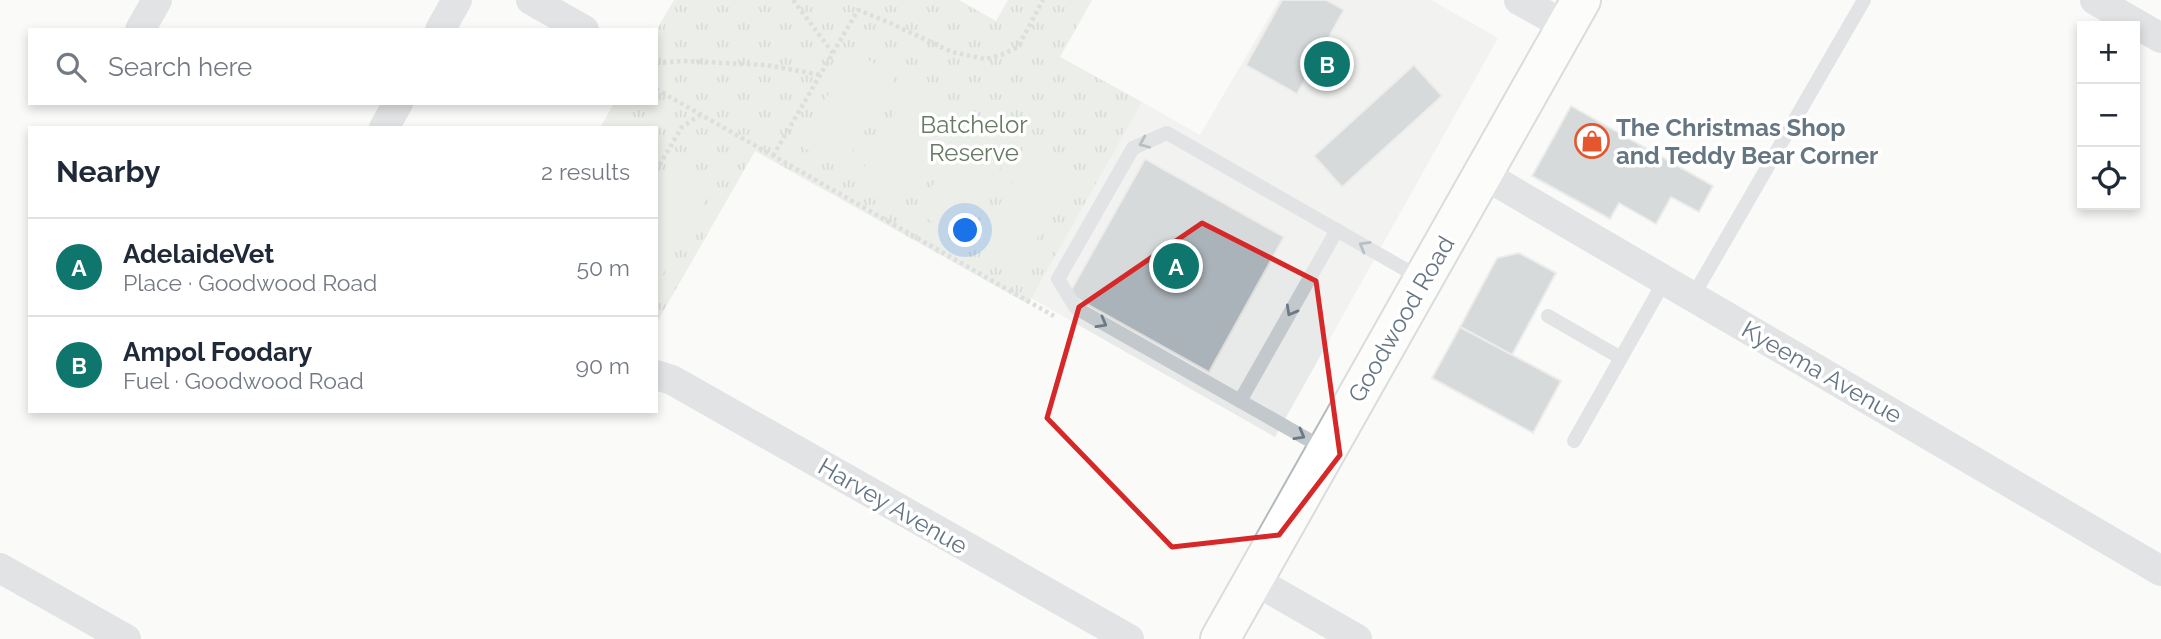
<!DOCTYPE html>
<html lang="en">
<head>
<meta charset="utf-8">
<style>
  body { margin:0; font-family:Raleway,sans-serif; background:#f2f2f3; color:#1f2937 }
  .controls { position:absolute; right:21px; top:21px; display:grid; overflow:hidden; border-radius:0px; box-shadow:0 4px 10px #0003 }
  .controls button { width:63px; height:63px; display:grid; place-items:center; padding:0; border:0; border-bottom:2px solid #e0e1e3; background:#fff; color:#1f2937; font:35px sans-serif }
  .you { position:absolute; left:966px; top:231px; width:24px; height:24px; margin:-18px; border:5px solid #fff; border-radius:50%; background:#1a73e8; box-shadow:0 0 0 10px #1a73e833 }
  .badge { display:grid; place-items:center; width:46px; height:46px; border-radius:50%; background:#0f766e; color:#fff; font-size:23px; font-weight:700 }
  .pin { position:absolute; translate:-50% -50%; border:4px solid #fff; box-shadow:0 2px 7px #0006 }
  .list { margin:0; padding:0; list-style:none }
  h2 { display:flex; justify-content:space-between; align-items:center; height:91px; margin:0; padding:0 28px; font-size:30px }
  h2 small { font-size:23px; font-weight:400; color:#747a83 }
  .list li { display:grid; grid-template-columns:46px 1fr auto; gap:21px; align-items:center; box-sizing:border-box; height:98px; padding:0 28px; border-top:2px solid #e0e1e3 }
  .list b { display:block; font-size:26px; white-space:nowrap }
  .list p { margin:0; font-size:23px; white-space:nowrap; color:#747a83 }
  .list em { font-size:23px; font-style:normal; color:#747a83 }
  .icon { flex:none; width:38px; height:38px; fill:none; stroke:currentColor; stroke-width:2; stroke-linecap:round; stroke-linejoin:round }
  .map { position:relative; flex:none; width:2161px; height:639px; overflow:hidden }
  .search { position:absolute; background:#fff; box-shadow:0 4px 10px #0003; left:28px; top:28px; width:630px; height:77px; display:flex; align-items:center; gap:18px; box-sizing:border-box; padding:0 24px; border-radius:0px; color:#747a83; font-size:26px }
  .panel { position:absolute; background:#fff; box-shadow:0 4px 10px #0003; left:28px; top:126px; width:630px; height:287px; border-radius:0px }
  .map>svg:first-child { display:block }
  .built { fill:#e8e9e9 }
  .grass { fill:url(#grass-tufts) }
  .pitch { fill:#dadfd7 }
  .building { fill:#aab3b9; stroke:#dcdcda; stroke-width:2 }
  .lines { fill:none; stroke-linecap:round; stroke-linejoin:round }
  .secondary-casing { stroke:#b3babf; stroke-width:42 }
  .path { stroke:#bbbfc2; stroke-width:4.5; stroke-dasharray:3.5 3.5; stroke-linecap:butt }
  .lane { stroke:#c3c8cc; stroke-width:14 }
  .street { stroke:#c3c8cc; stroke-width:30 }
  .secondary { stroke:#fff; stroke-width:38 }
  .oneway { stroke:#6a7a87 }
  .marked { fill:none; stroke:#d62828; stroke-width:5; stroke-linejoin:round }
  .labels { text-anchor:middle; dominant-baseline:central; stroke-width:7; stroke-linejoin:round; paint-order:stroke }
  .park-label { font-size:24px; fill:#687a64; stroke:#fff }
  .poi-label { font-size:24px; font-weight:bold; fill:#657683; stroke:#fff; text-anchor:start }
  .street-label { font-size:24px; fill:#657683; stroke:#fff }
</style>
</head>
<body>
<div class="map">
<svg width="2161" height="639" viewBox="0 0 2161 639">
  <defs>
    <pattern id="grass-tufts" width="24" height="20" patternUnits="userSpaceOnUse" patternTransform="scale(1.75)"><rect width="24" height="20" fill="#dadfd7"/><path d="M3 7l-1-3M5 7V3M7 7l1-3M15 17l-1-3M17 17v-4M19 17l1-3" fill="none" stroke="#b4b9b4"/></pattern>
  </defs>
  <rect width="100%" height="100%" fill="#fafaf8"/>
  <!-- built -->
  <polygon class="built" points="1279,0 1431,0 1498,38 1275,437 1031,298 1142,102 1200,135"/>
  <!-- grass -->
  <polygon class="grass" points="674,0 959,0 996,21 1008,0 1092,0 1060,57 1142,102 1028,304 755,151 656,324 656,128 600,128 614,103 656,103 656,31"/>
  <!-- pitch -->
  <g class="pitch">
    <polygon points="853,51 896,76 842,170 799,145"/>
    <polygon points="912,84 955,109 901,203 857,179"/>
    <polygon points="971,117 1015,142 961,237 917,213"/>
    <polygon points="1030,151 1073,176 1019,270 976,245"/>
    <polygon points="674,157 716,182 662,276 656,273 656,187"/>
  </g>
  <!-- building -->
  <g class="building">
    <polygon points="1282,0 1326,0 1344,10 1297,94 1246,65"/>
    <polygon points="1414,65 1442,96 1342,187 1314,156"/>
    <polygon points="1571,106 1713,186 1699,212 1671,197 1656,224 1619,203 1610,219 1532,176"/>
    <polygon points="1145,159 1284,237 1209,372 1069,294"/>
    <polygon points="1519,253 1556,273 1512,355 1460,327 1497,258"/>
    <polygon points="1460,327 1561,381 1533,433 1432,378"/>
  </g>
  <g class="lines">
    <!-- secondary casing -->
    <g class="secondary-casing">
      <polyline id="secondary" points="1220,639 1581,0"/>
    </g>
    <!-- path -->
    <g class="path">
      <polyline points="793,0 833,53"/>
      <polyline points="656,63 684,61 766,65 821,75"/>
      <polyline points="656,89 1054,316"/>
      <polyline points="773,156 858,10 890,23 952,52 985,59 1001,55 1018,47 1043,0"/>
      <polyline points="656,171 682,127 700,115"/>
    </g>
    <!-- lane -->
    <g class="lane">
      <polyline points="1693,296 1864,0"/>
      <polyline points="1548,316 1621,358"/>
      <polyline points="1240,401 1337,230"/>
      <polyline points="1574,441 1665,280"/>
      <polyline points="1325,449 1076,308 1058,279 1133,148 1167,133 1422,279"/>
    </g>
    <!-- street -->
    <g class="street">
      <polyline points="531,0 584,30"/>
      <polyline points="1519,0 1566,26"/>
      <polyline points="2095,0 2161,38"/>
      <polyline points="140,30 157,0"/>
      <polyline points="440,30 457,0"/>
      <polyline points="384,128 398,103"/>
      <polyline points="1483,174 2161,571"/>
      <polyline points="656,375 672,380 1129,639"/>
      <polyline points="0,568 126,639"/>
      <polyline points="1254,580 1357,639"/>
    </g>
    <!-- secondary -->
    <use href="#secondary" class="secondary"/>
  </g>
  <!-- one-way arrows -->
  <defs><path id="oneway-chevron" d="M-2-3.5L2.5 0L-2 3.5" fill="none" stroke-width="1.6" stroke-linecap="round" stroke-linejoin="round" transform="scale(1.75)"/></defs>
  <g class="oneway">
    <use href="#oneway-chevron" transform="translate(1144 143) rotate(157)"/>
    <use href="#oneway-chevron" transform="translate(1364 246) rotate(-150)"/>
    <use href="#oneway-chevron" transform="translate(1291 311) rotate(119)"/>
    <use href="#oneway-chevron" transform="translate(1102 323) rotate(29)"/>
    <use href="#oneway-chevron" transform="translate(1300 435) rotate(29)"/>
  </g>
  <!-- marked area -->
  <path d="M0 0H2161V639H0ZM1202,223L1316,281L1340,455L1279,535L1172,547L1047,418L1079,307Z" fill="#fafaf8" fill-opacity=".55" fill-rule="evenodd"/>
  <path class="marked" d="M1202,223L1316,281L1340,455L1279,535L1172,547L1047,418L1079,307Z"/>
  <!-- icons -->
  <defs>
    <g id="shop-ring" transform="scale(1.75)"><circle r="9.5" fill="#fff" stroke="#e4572e" stroke-width="1.5"/><path d="M-5-2.5h2.3a2.7 3.5 0 0 1 5.4 0H5L5.5 6h-11ZM-1.5-2.5h3a1.5 2.3 0 0 0-3 0Z" fill="#e4572e"/></g>
  </defs>
  <g fill-rule="evenodd">
    <use href="#shop-ring" x="1592" y="141"/>
  </g>
  <g class="labels">
    <!-- park labels -->
    <g class="park-label">
      <text x="974" y="124">Batchelor<tspan x="974" dy="28">Reserve</tspan></text>
    </g>
    <!-- poi labels -->
    <g class="poi-label">
      <text x="1616" y="127">The Christmas Shop<tspan x="1616" dy="28">and Teddy Bear Corner</tspan></text>
    </g>
    <!-- street labels -->
    <g class="street-label">
      <text transform="translate(1401 319) rotate(-60)">Goodwood Road</text>
      <text transform="translate(1822 372) rotate(30)">Kyeema Avenue</text>
      <text transform="translate(893 506) rotate(30)">Harvey Avenue</text>
    </g>
  </g>
</svg>
<div class="controls">
<button>+</button>
<button>−</button>
<button><svg class="icon" aria-label="locate" viewBox="0 0 24 24"><circle cx="12" cy="12" r="6"/><path d="M12 2v4M12 18v4M2 12h4M18 12h4"/></svg></button>
</div>
<div class="you"></div>
<div class="pin badge" style="left:1176px;top:266px">A</div>
<div class="pin badge" style="left:1327px;top:64px">B</div>
<div class="search"><svg class="icon" aria-label="search" viewBox="0 0 24 24"><circle cx="10" cy="10" r="6"/><path d="M15 15l6 6"/></svg>Search here</div>
<section class="panel">
<h2>Nearby<small>2 results</small></h2>
<ul class="list">
<li><span class="badge">A</span><div><b>AdelaideVet</b><p>Place · Goodwood Road</p></div><em>50 m</em></li>
<li><span class="badge">B</span><div><b>Ampol Foodary</b><p>Fuel · Goodwood Road</p></div><em>90 m</em></li>
</ul>
</section>
</div>
</body>
</html>
